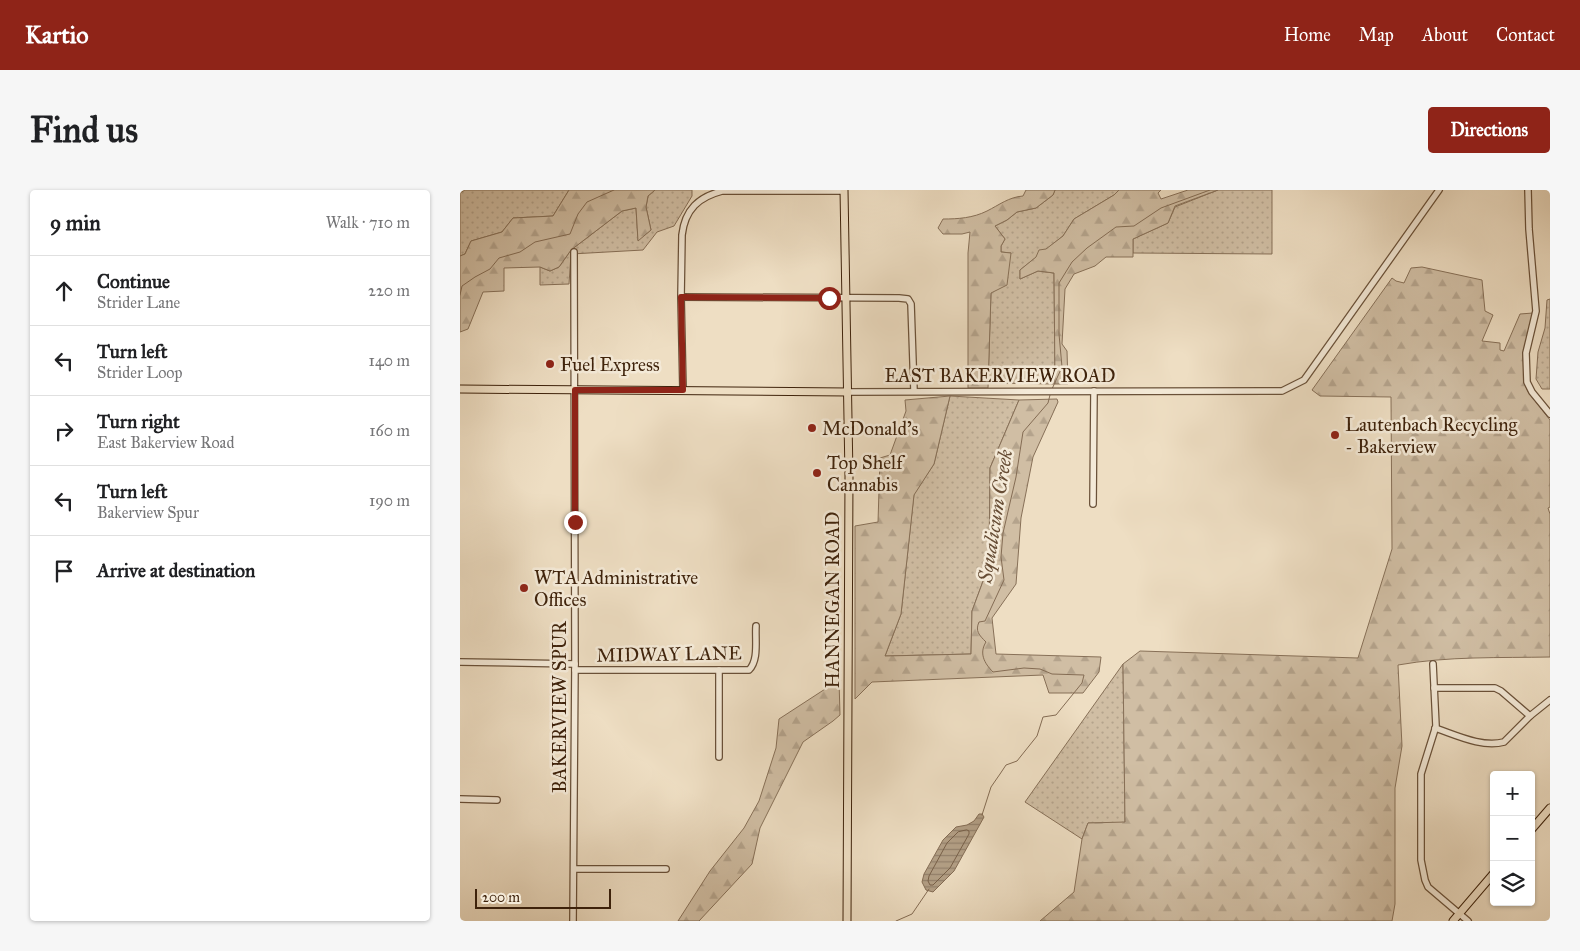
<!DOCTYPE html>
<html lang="en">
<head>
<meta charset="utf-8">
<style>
  body { margin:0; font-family:"IM FELL Great Primer",serif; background:#f6f6f6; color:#202124 }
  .controls { position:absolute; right:15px; bottom:15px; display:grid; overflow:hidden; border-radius:5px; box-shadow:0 1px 4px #0004 }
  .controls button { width:45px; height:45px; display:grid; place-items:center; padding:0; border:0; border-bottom:1px solid #e0e0e0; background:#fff; color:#202124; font:25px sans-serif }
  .scale { position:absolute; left:15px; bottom:12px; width:136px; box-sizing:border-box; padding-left:5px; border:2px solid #3e220b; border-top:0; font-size:14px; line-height:18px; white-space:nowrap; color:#3e220b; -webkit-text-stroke:4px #f4ead8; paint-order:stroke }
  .stop { position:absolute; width:15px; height:15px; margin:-11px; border:4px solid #8f2418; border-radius:50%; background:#fff }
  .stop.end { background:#8f2418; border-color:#fff; box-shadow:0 1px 5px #0008 }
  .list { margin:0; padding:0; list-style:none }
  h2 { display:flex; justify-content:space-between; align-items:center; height:65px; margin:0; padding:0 20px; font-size:21px }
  h2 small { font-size:16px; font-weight:400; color:#757577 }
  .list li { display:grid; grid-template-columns:32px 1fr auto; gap:15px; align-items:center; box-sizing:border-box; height:70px; padding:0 20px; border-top:1px solid #e0e0e0 }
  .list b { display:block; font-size:19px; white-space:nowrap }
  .list p { margin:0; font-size:16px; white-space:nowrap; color:#757577 }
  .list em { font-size:16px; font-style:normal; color:#757577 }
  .icon { flex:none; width:28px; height:28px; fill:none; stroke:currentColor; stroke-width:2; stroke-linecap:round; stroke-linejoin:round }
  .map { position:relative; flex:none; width:1090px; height:731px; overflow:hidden; border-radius:5px }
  header { display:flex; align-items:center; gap:30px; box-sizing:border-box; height:70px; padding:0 25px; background:#8f2418; color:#fff }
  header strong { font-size:24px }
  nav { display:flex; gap:28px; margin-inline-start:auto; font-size:18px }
  .intro { display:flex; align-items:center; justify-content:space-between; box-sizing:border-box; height:120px; padding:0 30px }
  h1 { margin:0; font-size:35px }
  .button { padding:12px 22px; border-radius:5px; background:#8f2418; color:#fff; font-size:18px; font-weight:700 }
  main { display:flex; gap:30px; padding:0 30px }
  aside { flex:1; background:#fff; border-radius:5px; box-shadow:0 1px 4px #0004 }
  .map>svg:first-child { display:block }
  .grass { fill:url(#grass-dots); stroke:#877058 }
  .forest { fill:url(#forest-firs); stroke:#877058 }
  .water { fill:url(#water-rules); stroke:#846c54 }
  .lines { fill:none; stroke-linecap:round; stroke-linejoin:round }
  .shore { stroke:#786048; stroke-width:1 }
  .stream { stroke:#846c54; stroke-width:1 }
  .minor-casing { stroke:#6a5139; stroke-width:8 }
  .major-casing { stroke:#3e220b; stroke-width:9 }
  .minor { stroke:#f4ead8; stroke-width:5.5 }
  .major { stroke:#eedec3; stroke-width:7 }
  .route { stroke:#8f2418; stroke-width:6 }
  .poi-dot { fill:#8f2418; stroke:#f4ead8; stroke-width:2 }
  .labels { text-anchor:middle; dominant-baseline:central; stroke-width:5; stroke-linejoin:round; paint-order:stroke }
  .poi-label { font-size:19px; fill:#3e220b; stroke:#f4ead8; text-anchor:start }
  .street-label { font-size:19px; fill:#3e220b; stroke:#f4ead8 }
  .water-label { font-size:20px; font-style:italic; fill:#674d35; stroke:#f4ead8 }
</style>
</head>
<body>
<header>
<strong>Kartio</strong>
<nav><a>Home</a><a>Map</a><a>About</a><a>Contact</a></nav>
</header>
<div class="intro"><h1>Find us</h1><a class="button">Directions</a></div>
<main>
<aside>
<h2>9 min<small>Walk · 710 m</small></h2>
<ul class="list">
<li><svg class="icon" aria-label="ahead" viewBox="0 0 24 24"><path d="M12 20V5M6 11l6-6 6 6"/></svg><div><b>Continue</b><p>Strider Lane</p></div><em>220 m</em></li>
<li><svg class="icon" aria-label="left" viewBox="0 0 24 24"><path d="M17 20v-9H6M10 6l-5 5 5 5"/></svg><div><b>Turn left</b><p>Strider Loop</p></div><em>140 m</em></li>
<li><svg class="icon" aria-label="right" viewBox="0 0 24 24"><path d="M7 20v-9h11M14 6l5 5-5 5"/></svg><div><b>Turn right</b><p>East Bakerview Road</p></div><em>160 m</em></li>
<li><svg class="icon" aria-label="left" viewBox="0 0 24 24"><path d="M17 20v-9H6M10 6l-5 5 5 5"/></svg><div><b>Turn left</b><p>Bakerview Spur</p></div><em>190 m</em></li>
<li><svg class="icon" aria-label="arrive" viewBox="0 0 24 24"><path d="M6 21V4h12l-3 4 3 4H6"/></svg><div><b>Arrive at destination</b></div></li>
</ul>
</aside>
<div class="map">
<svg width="1090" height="731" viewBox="0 0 1090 731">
  <defs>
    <pattern id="grass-dots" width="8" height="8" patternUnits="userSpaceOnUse" patternTransform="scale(1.25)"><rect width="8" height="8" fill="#d0bea4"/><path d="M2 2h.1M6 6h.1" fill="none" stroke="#b4a38c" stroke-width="1.8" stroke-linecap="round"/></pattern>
    <pattern id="forest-firs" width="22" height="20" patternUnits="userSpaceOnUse" patternTransform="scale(1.25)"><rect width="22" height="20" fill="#d0bea4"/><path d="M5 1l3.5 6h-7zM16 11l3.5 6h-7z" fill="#b4a38c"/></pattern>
    <pattern id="water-rules" width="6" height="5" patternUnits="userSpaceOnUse" patternTransform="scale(1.25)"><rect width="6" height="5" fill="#b29e84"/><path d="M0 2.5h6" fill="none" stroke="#92806a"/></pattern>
  </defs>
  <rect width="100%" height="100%" fill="#eedec3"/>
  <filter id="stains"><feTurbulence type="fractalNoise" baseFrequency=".004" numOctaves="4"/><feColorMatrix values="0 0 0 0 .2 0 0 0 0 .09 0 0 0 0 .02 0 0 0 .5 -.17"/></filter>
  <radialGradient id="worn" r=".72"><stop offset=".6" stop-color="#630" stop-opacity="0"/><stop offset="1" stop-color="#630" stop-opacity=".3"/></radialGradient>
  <!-- grass -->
  <g class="grass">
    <polygon points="5,0 109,0 93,26 53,28 42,42 11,51 5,64 0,66 0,3"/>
    <polygon points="195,0 232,0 232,6 214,36 197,42 183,60 111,64 109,94 80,95 80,77 90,81 99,77 111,60 162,21 176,18 178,50 191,40 186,17 188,6"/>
    <polygon points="595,0 659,0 654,5 614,29 603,46 560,80 560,89 578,81 594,83 595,194 528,193 531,102 551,63 541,62 541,56 545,49 535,36 547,30 557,22 576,18 593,5"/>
    <polygon points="758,0 812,0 812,64 673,63 673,49 708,33 715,17"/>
    <polygon points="1090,109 1090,199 1082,199 1076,189 1078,162 1085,138 1087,110"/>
    <polygon points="490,206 559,210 530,278 529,375 512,421 511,464 425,466 441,424 454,304 474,274"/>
    <polygon points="663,474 665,633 628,633 622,649 565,612"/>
  </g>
  <!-- forest -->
  <g class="forest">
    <polygon points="109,0 195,0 188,6 186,17 191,40 178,51 176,18 162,21 111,60 99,77 90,81 80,77 44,78 44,101 23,102 8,139 0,142 0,66 5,64 11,51 42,42 53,28 93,26"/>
    <path d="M566,0H595L593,5L576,18L557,22L547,30L535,36L545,49L541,56V62L551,63L547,95L531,103L528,198H508V63L510,42L502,44H483L478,38L483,29C498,29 513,28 527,21C539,15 549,7 563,6Z"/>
    <polygon points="659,0 701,0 698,3 701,9 728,0 758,0 715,16 708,33 673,49 673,67 646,67 635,76 614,84 605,99 602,154 607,161 608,194 595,194 594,83 578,81 560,89 560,80 576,67 579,60 586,59 603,46 614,29 654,5"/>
    <path d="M962,77L1022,90L1025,121L1033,125L1022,151L1040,153V160L1044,161L1060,124L1073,123L1063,163L1064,192L1068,202L1090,230V317L1088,318L1090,324V467C1040,468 988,466 938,475L942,556L935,598V714L932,731H580L614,702L622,649L628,633L665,632L663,474L680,461L898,468L932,359L931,207L860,206L852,200L932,88L936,91L944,93L951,78Z"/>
    <polygon points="490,206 474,274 454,305 441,424 425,466 511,464 512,421 529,375 530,278 559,210 597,209 598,212 573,267 561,328 556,394 532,428 536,464 641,467 639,482 623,503 589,503 583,485 412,492 395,509 395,336 418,332 420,268 430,265 446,221 445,210"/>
    <polygon points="379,490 380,525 373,531 343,552 300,638 292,674 239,731 218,731 250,681 284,638 299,611 316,558 319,529"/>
  </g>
  <!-- water -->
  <polygon class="water" points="519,624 522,624 524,627 494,681 473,702 466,700 462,692 464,684 483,650 496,637 507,635 514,631"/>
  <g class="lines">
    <!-- shore -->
    <polygon class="shore" points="507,640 509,641 509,644 490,678 473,695 470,695 468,691 469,686 487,653 498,642"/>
    <!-- stream -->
    <g class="stream">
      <polyline points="0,105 2,96 15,87 30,79 39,68 60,62 75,52 110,44 118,24 127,12 154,0"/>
      <polyline points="592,199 602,177 599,144 599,93 612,72 627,58 656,37 674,36 701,18 750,0"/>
      <path d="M522,625L531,597L540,584L546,575L557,571L577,546L583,527L596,525L622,493L624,485L592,484L580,479L564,478L533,482C524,473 519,463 526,452C519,445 515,441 519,432L525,431L544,390L541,367L543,343L556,287L563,242L588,213L590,205"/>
      <polyline points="436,731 452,724 469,699"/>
    </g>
    <!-- minor casing -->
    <g class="minor-casing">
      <g id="minor">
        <polyline points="1068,0 1069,39 1076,121 1066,163 1067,192 1072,202 1090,224"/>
        <polyline points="221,107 439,108 448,109 451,114 454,201"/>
        <path d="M223,200L221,107L222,45C225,19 239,7 262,1H384"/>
        <polyline points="388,202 822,201 844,190 979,0"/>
        <polyline points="633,314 634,201"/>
        <polyline points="0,472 115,474"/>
        <polyline points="973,474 976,536 961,584 961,670 965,690 968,697 1008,731"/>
        <path d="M115,480H289C299,470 295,450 296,436"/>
        <polyline points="259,480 259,567"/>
        <polyline points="974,498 1035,498 1041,501 1070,526"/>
        <path d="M975,538C996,545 1022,558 1044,552L1070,526L1090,510"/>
        <polyline points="0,609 37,610"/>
        <polyline points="114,679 206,679"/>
        <polyline points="113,731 115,474 114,62"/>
      </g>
    </g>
    <!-- major casing -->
    <g class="major-casing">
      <g id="major">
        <polyline points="384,0 389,286 387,731"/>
        <polyline points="0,199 388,202"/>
        <polyline points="1071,640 1090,618"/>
        <polyline points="993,731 1034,683"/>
      </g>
    </g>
    <!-- minor -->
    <use href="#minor" class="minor"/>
    <!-- major -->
    <use href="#major" class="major"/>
  </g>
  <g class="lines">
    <!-- route -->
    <polyline class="route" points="115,332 115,200 223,200 221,107 369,108"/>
  </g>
  <!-- markers -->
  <g class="poi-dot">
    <circle cx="90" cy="174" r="5"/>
    <circle cx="352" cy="238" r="5"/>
    <circle cx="875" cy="245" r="5"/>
    <circle cx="357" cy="283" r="5"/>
    <circle cx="64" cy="398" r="5"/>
  </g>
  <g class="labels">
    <!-- poi labels -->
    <g class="poi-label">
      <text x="100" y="174">Fuel Express</text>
      <text x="885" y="234">Lautenbach Recycling<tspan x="885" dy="22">- Bakerview</tspan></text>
      <text x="362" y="238">McDonald's</text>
      <text x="367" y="272">Top Shelf<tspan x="367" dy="22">Cannabis</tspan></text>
      <text x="74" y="387">WTA Administrative<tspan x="74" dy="22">Offices</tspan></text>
    </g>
    <!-- street labels -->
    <g class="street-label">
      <text x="540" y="185">EAST BAKERVIEW ROAD</text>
      <text transform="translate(372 410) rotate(-90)">HANNEGAN ROAD</text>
      <text transform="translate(209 464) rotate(-1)">MIDWAY LANE</text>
      <text transform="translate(99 517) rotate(-90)">BAKERVIEW SPUR</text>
    </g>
    <!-- water labels -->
    <g class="water-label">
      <text transform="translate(535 326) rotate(-81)">Squalicum Creek</text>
    </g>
  </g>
  <rect width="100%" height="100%" filter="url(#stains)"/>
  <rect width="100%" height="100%" fill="url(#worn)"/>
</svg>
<div class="controls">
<button>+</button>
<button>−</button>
<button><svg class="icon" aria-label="layers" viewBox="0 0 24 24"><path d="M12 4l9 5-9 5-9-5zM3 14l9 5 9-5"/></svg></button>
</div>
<div class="scale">200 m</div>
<div class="stop" style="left:369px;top:108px"></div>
<div class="stop end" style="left:115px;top:332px"></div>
</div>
</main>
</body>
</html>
